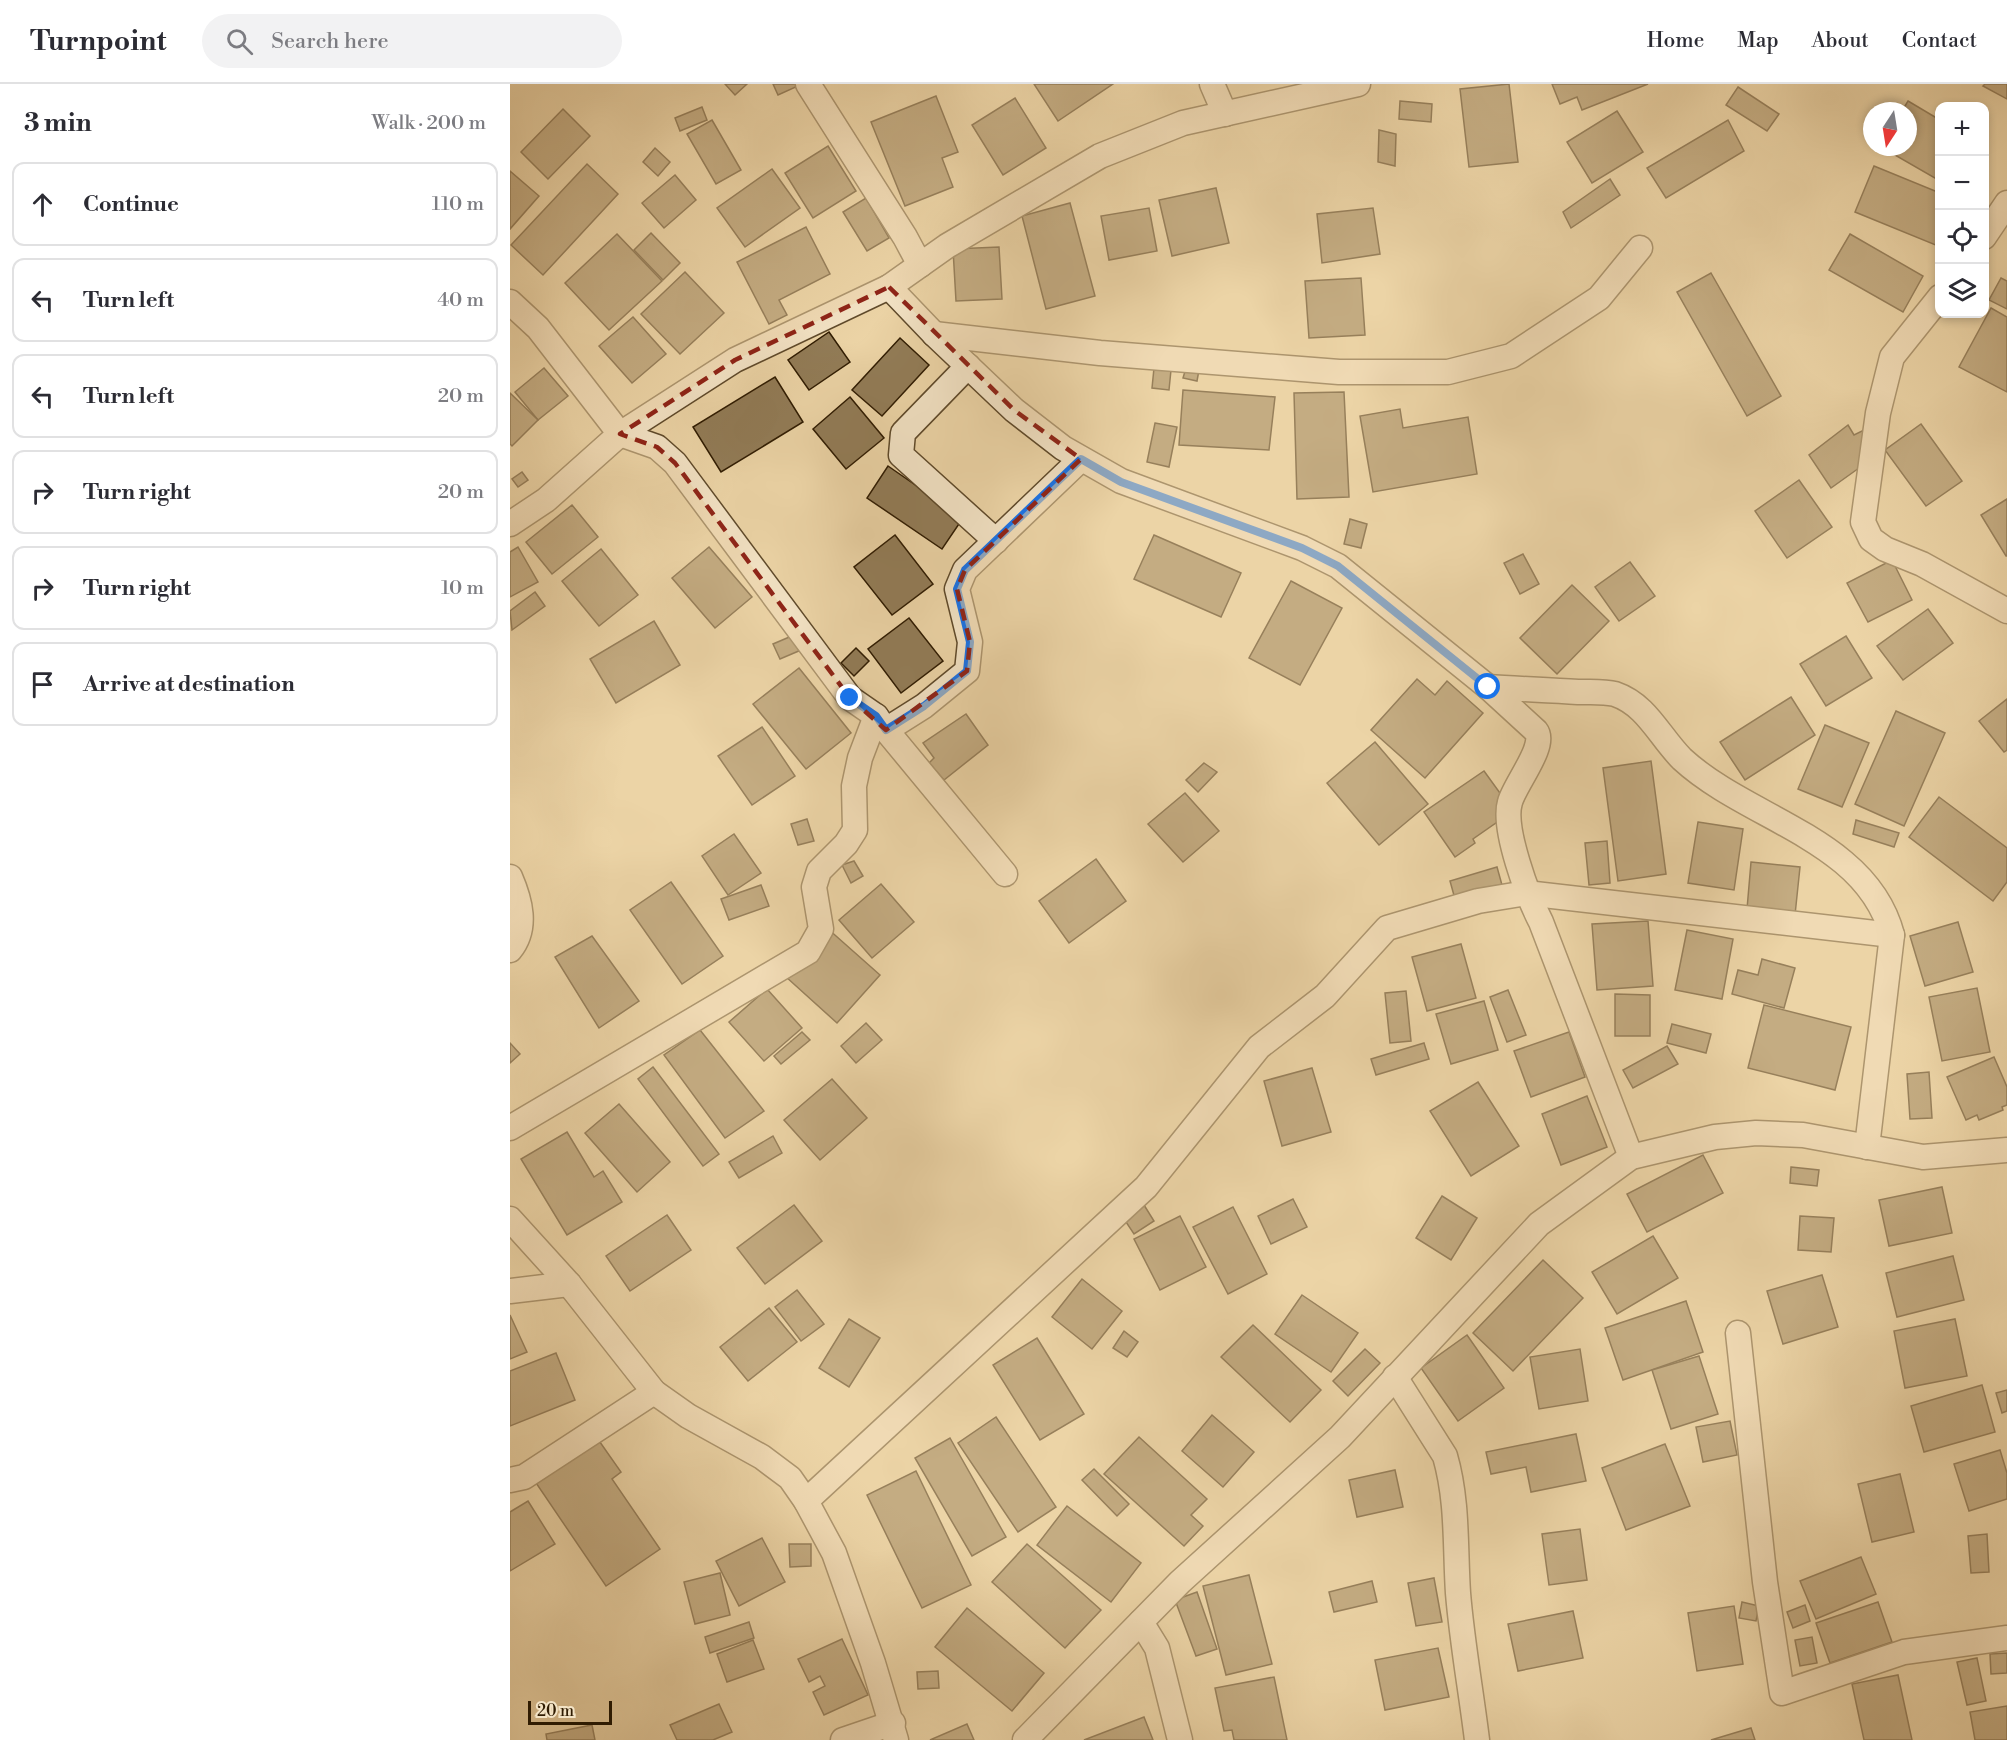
<!DOCTYPE html>
<html lang="en">
<head>
<meta charset="utf-8">
<style>
  body { margin:0; font-family:"Libre Bodoni",serif; background:#f2f2f3; color:#2b2b33 }
  .controls { position:absolute; right:18px; top:18px; display:grid; overflow:hidden; border-radius:12px; box-shadow:0 3px 9px #0003 }
  .controls button { width:54px; height:54px; display:grid; place-items:center; padding:0; border:0; border-bottom:2px solid #e1e1e2; background:#fff; color:#2b2b33; font:30px sans-serif }
  .compass { position:absolute; left:1353px; top:18px; width:54px; height:54px; border-radius:50%; background:#fff; box-shadow:0 3px 9px #0003; rotate:192deg }
  .scale { position:absolute; left:18px; bottom:15px; width:84px; box-sizing:border-box; padding-left:6px; border:3px solid #301c02; border-top:0; font-size:16px; line-height:21px; white-space:nowrap; color:#301c02; -webkit-text-stroke:4px #f3e3c5; paint-order:stroke }
  .stop { position:absolute; width:18px; height:18px; margin:-14px; border:4px solid #1a73e8; border-radius:50%; background:#fff }
  .stop.end { background:#1a73e8; border-color:#fff; box-shadow:0 2px 6px #0008 }
  .list { margin:0; padding:0; list-style:none }
  h2 { display:flex; justify-content:space-between; align-items:center; height:78px; margin:0; padding:0 24px; font-size:26px }
  h2 small { font-size:20px; font-weight:400; color:#7c7c81 }
  .list li { display:grid; grid-template-columns:39px 1fr auto; gap:18px; align-items:center; box-sizing:border-box; height:84px; margin:0 12px 12px; padding:0 12px; border:2px solid #e1e1e2; border-radius:12px }
  .list b { display:block; font-size:22px; white-space:nowrap }
  .list em { font-size:20px; font-style:normal; color:#7c7c81 }
  .icon { flex:none; width:33px; height:33px; fill:none; stroke:currentColor; stroke-width:2; stroke-linecap:round; stroke-linejoin:round }
  .map { position:relative; flex:none; width:1497px; height:1656px; overflow:hidden }
  header { display:flex; align-items:center; gap:36px; box-sizing:border-box; height:84px; padding:0 30px; background:#fff; border-bottom:2px solid #e1e1e2 }
  header strong { font-size:28px }
  nav { display:flex; gap:33px; margin-inline-start:auto; font-size:21px }
  .search { width:420px; height:54px; background:#f2f2f3; display:flex; align-items:center; gap:15px; box-sizing:border-box; padding:0 21px; border-radius:33px; color:#7c7c81; font-size:22px }
  main { display:flex }
  aside { flex:1; background:#fff }
  .map>svg:first-child { display:block }
  .building { fill:#927c57; stroke:#301c02; stroke-width:1.5 }
  .lines { fill:none; stroke-linecap:round; stroke-linejoin:round }
  .minor-casing { stroke:#5f4a2b; stroke-width:27 }
  .minor { stroke:#f3e3c5; stroke-width:24 }
  .route { stroke:#1a73e8; stroke-width:8 }
  .marked { fill:none; stroke:#8f2418; stroke-width:4.5; stroke-dasharray:12 8; stroke-linejoin:round }
</style>
</head>
<body>
<header>
<strong>Turnpoint</strong>
<div class="search"><svg class="icon" aria-label="search" viewBox="0 0 24 24"><circle cx="10" cy="10" r="6"/><path d="M15 15l6 6"/></svg>Search here</div>
<nav><a>Home</a><a>Map</a><a>About</a><a>Contact</a></nav>
</header>
<main>
<aside>
<h2>3 min<small>Walk · 200 m</small></h2>
<ul class="list">
<li><svg class="icon" aria-label="ahead" viewBox="0 0 24 24"><path d="M12 20V5M6 11l6-6 6 6"/></svg><div><b>Continue</b></div><em>110 m</em></li>
<li><svg class="icon" aria-label="left" viewBox="0 0 24 24"><path d="M17 20v-9H6M10 6l-5 5 5 5"/></svg><div><b>Turn left</b></div><em>40 m</em></li>
<li><svg class="icon" aria-label="left" viewBox="0 0 24 24"><path d="M17 20v-9H6M10 6l-5 5 5 5"/></svg><div><b>Turn left</b></div><em>20 m</em></li>
<li><svg class="icon" aria-label="right" viewBox="0 0 24 24"><path d="M7 20v-9h11M14 6l5 5-5 5"/></svg><div><b>Turn right</b></div><em>20 m</em></li>
<li><svg class="icon" aria-label="right" viewBox="0 0 24 24"><path d="M7 20v-9h11M14 6l5 5-5 5"/></svg><div><b>Turn right</b></div><em>10 m</em></li>
<li><svg class="icon" aria-label="arrive" viewBox="0 0 24 24"><path d="M6 21V4h12l-3 4 3 4H6"/></svg><div><b>Arrive at destination</b></div></li>
</ul>
</aside>
<div class="map">
<svg width="1497" height="1656" viewBox="0 0 1497 1656">
  <rect width="100%" height="100%" fill="#ecd4a6"/>
  <filter id="stains"><feTurbulence type="fractalNoise" baseFrequency=".00333" numOctaves="4"/><feColorMatrix values="0 0 0 0 .2 0 0 0 0 .09 0 0 0 0 .02 0 0 0 .5 -.17"/></filter>
  <radialGradient id="worn" r=".72"><stop offset=".6" stop-color="#630" stop-opacity="0"/><stop offset="1" stop-color="#630" stop-opacity=".3"/></radialGradient>
  <!-- building -->
  <g class="building">
    <polygon points="215,0 237,0 225,11"/>
    <polygon points="263,0 287,0 288,2 268,11"/>
    <polygon points="524,0 603,0 548,37"/>
    <polygon points="999,0 1008,78 959,83 950,5"/>
    <polygon points="1042,0 1138,0 1072,26 1067,13 1050,20"/>
    <polygon points="1475,0 1497,0 1497,15 1473,2"/>
    <polygon points="1228,3 1269,30 1257,47 1216,21"/>
    <polygon points="426,12 448,68 432,74 443,103 395,122 361,38"/>
    <polygon points="505,14 536,64 493,91 462,41"/>
    <polygon points="890,17 922,20 921,38 889,35"/>
    <polygon points="1398,17 1430,36 1430,97 1371,63 1398,63 1398,27 1392,27"/>
    <polygon points="192,23 197,36 170,47 165,34"/>
    <polygon points="53,25 80,52 38,95 11,68"/>
    <polygon points="1107,27 1133,68 1082,99 1057,58"/>
    <polygon points="202,36 231,86 206,100 177,50"/>
    <polygon points="1218,36 1234,67 1156,114 1137,84"/>
    <polygon points="869,46 886,50 885,82 868,78"/>
    <polygon points="318,62 346,107 303,134 275,89"/>
    <polygon points="145,64 160,78 148,92 133,78"/>
    <polygon points="77,80 108,110 33,191 1,161"/>
    <polygon points="1364,82 1430,109 1428,162 1345,128"/>
    <polygon points="262,85 290,124 235,163 207,124"/>
    <polygon points="0,87 29,112 0,145"/>
    <polygon points="165,91 186,116 154,144 132,119"/>
    <polygon points="1100,95 1110,111 1061,144 1053,128"/>
    <polygon points="706,104 719,159 662,172 649,116"/>
    <polygon points="356,114 379,154 357,167 333,128"/>
    <polygon points="560,119 585,212 536,225 512,132"/>
    <polygon points="639,124 647,167 599,176 591,132"/>
    <polygon points="863,124 870,170 812,179 807,130"/>
    <polygon points="296,143 320,190 269,216 277,231 259,240 227,178"/>
    <polygon points="141,149 170,179 153,196 124,166"/>
    <polygon points="107,150 152,197 99,246 55,199"/>
    <polygon points="1340,150 1413,192 1393,228 1319,186"/>
    <polygon points="489,163 492,215 446,217 443,165"/>
    <polygon points="175,188 214,229 170,270 131,230"/>
    <polygon points="1201,189 1271,312 1237,332 1167,208"/>
    <polygon points="851,194 855,251 799,254 795,197"/>
    <polygon points="1491,194 1497,197 1497,225 1479,216"/>
    <polygon points="1481,224 1497,233 1497,308 1449,283"/>
    <polygon points="123,233 156,270 122,299 89,262"/>
    <polygon points="319,248 340,278 299,306 278,276"/>
    <polygon points="390,254 419,281 372,332 342,306"/>
    <polygon points="34,284 58,312 28,336 5,308"/>
    <polygon points="644,284 661,286 659,306 642,304"/>
    <polygon points="676,284 689,286 687,297 673,294"/>
    <polygon points="265,293 293,338 211,388 183,343"/>
    <polygon points="673,306 765,313 759,366 669,361"/>
    <polygon points="834,308 839,413 787,415 784,309"/>
    <polygon points="0,309 28,336 2,362 0,360"/>
    <polygon points="340,313 374,354 336,385 303,345"/>
    <polygon points="890,325 893,344 958,333 967,390 863,408 850,332"/>
    <polygon points="645,339 667,343 659,383 637,378"/>
    <polygon points="1411,340 1452,397 1416,422 1375,366"/>
    <polygon points="1338,341 1344,351 1358,344 1363,374 1321,404 1299,371"/>
    <polygon points="378,382 453,434 432,465 357,414"/>
    <polygon points="12,388 18,396 8,403 2,395"/>
    <polygon points="1289,396 1322,443 1277,474 1245,427"/>
    <polygon points="1497,415 1497,472 1496,472 1471,431"/>
    <polygon points="62,421 88,453 42,490 16,458"/>
    <polygon points="840,435 857,440 851,464 834,460"/>
    <polygon points="385,451 423,500 382,531 344,483"/>
    <polygon points="644,451 731,489 711,533 624,495"/>
    <polygon points="8,463 28,498 0,513 0,468"/>
    <polygon points="199,463 242,513 205,544 162,494"/>
    <polygon points="91,465 128,511 89,542 52,497"/>
    <polygon points="1013,470 1029,500 1010,510 994,479"/>
    <polygon points="1382,476 1402,516 1358,538 1337,499"/>
    <polygon points="1120,478 1145,512 1109,537 1085,503"/>
    <polygon points="781,497 832,524 790,601 739,574"/>
    <polygon points="1062,501 1099,537 1047,590 1010,554"/>
    <polygon points="25,508 35,522 2,546 0,527"/>
    <polygon points="1418,525 1443,559 1393,596 1367,562"/>
    <polygon points="399,534 433,577 391,609 358,565"/>
    <polygon points="144,537 170,581 106,619 80,575"/>
    <polygon points="284,551 291,566 270,575 263,560"/>
    <polygon points="1336,552 1362,594 1316,622 1290,580"/>
    <polygon points="346,564 359,577 344,592 331,579"/>
    <polygon points="289,584 341,649 296,685 243,620"/>
    <polygon points="907,595 925,611 937,597 973,629 915,694 861,646"/>
    <polygon points="1281,613 1305,651 1235,696 1210,658"/>
    <polygon points="1497,615 1497,666 1494,668 1469,637"/>
    <polygon points="1386,627 1435,649 1394,742 1345,720"/>
    <polygon points="456,630 478,661 434,696 419,679 424,674 413,659"/>
    <polygon points="1315,641 1359,659 1332,723 1288,705"/>
    <polygon points="252,643 285,692 242,721 208,672"/>
    <polygon points="865,658 918,720 869,761 817,699"/>
    <polygon points="1141,677 1156,790 1108,797 1093,684"/>
    <polygon points="694,679 707,688 688,708 676,696"/>
    <polygon points="974,687 1003,727 963,755 965,759 945,773 914,728"/>
    <polygon points="675,709 709,747 673,778 638,740"/>
    <polygon points="1429,713 1497,764 1497,798 1483,817 1399,753"/>
    <polygon points="297,735 304,757 288,761 281,740"/>
    <polygon points="1346,736 1389,749 1384,763 1343,750"/>
    <polygon points="1188,738 1233,745 1224,806 1178,799"/>
    <polygon points="224,750 251,789 218,811 192,772"/>
    <polygon points="1097,757 1100,799 1079,801 1075,759"/>
    <polygon points="586,775 616,817 559,859 529,817"/>
    <polygon points="344,777 353,792 341,799 332,781"/>
    <polygon points="1241,778 1290,783 1285,831 1237,825"/>
    <polygon points="987,783 992,801 945,815 940,797"/>
    <polygon points="161,798 213,872 172,900 120,826"/>
    <polygon points="371,800 404,838 362,874 329,836"/>
    <polygon points="251,801 259,822 219,836 211,815"/>
    <polygon points="1138,837 1143,902 1087,906 1082,840"/>
    <polygon points="1448,838 1463,888 1415,902 1400,852"/>
    <polygon points="317,844 370,891 327,939 275,892"/>
    <polygon points="1177,846 1223,855 1212,915 1165,906"/>
    <polygon points="82,852 129,917 89,944 45,873"/>
    <polygon points="951,860 966,914 917,927 902,873"/>
    <polygon points="1252,875 1285,884 1274,924 1222,910 1228,886 1248,891"/>
    <polygon points="1467,904 1480,968 1432,977 1419,913"/>
    <polygon points="257,905 292,944 254,977 219,938"/>
    <polygon points="998,906 1016,951 997,958 980,913"/>
    <polygon points="896,907 901,957 880,959 875,909"/>
    <polygon points="1105,910 1140,911 1140,952 1105,952"/>
    <polygon points="974,917 988,966 941,980 926,930"/>
    <polygon points="1254,921 1341,943 1325,1006 1238,984"/>
    <polygon points="356,939 372,956 346,979 331,962"/>
    <polygon points="1162,940 1201,950 1196,969 1157,959"/>
    <polygon points="190,946 254,1027 215,1054 154,971"/>
    <polygon points="292,948 300,956 271,980 264,972"/>
    <polygon points="1059,948 1075,993 1021,1013 1004,967"/>
    <polygon points="0,959 10,970 0,979"/>
    <polygon points="914,959 919,975 866,991 861,975"/>
    <polygon points="1157,962 1168,980 1123,1004 1113,986"/>
    <polygon points="1484,973 1497,1003 1497,1021 1492,1023 1493,1026 1469,1036 1467,1031 1456,1036 1437,993"/>
    <polygon points="143,983 209,1070 193,1082 128,995"/>
    <polygon points="802,984 821,1048 772,1062 754,997"/>
    <polygon points="1419,988 1422,1034 1400,1035 1397,990"/>
    <polygon points="322,995 357,1034 310,1076 274,1036"/>
    <polygon points="968,998 1009,1062 961,1092 920,1027"/>
    <polygon points="1077,1012 1097,1063 1051,1081 1032,1030"/>
    <polygon points="109,1020 160,1078 127,1108 75,1049"/>
    <polygon points="57,1048 84,1093 93,1087 112,1118 57,1151 11,1075"/>
    <polygon points="263,1052 272,1069 229,1094 219,1078"/>
    <polygon points="1193,1071 1213,1109 1137,1148 1117,1110"/>
    <polygon points="1281,1083 1309,1086 1307,1102 1280,1099"/>
    <polygon points="1432,1103 1442,1149 1379,1162 1369,1116"/>
    <polygon points="932,1112 967,1134 941,1176 906,1154"/>
    <polygon points="783,1115 797,1143 761,1160 748,1132"/>
    <polygon points="284,1121 312,1157 255,1200 227,1164"/>
    <polygon points="634,1121 644,1137 624,1150 614,1135"/>
    <polygon points="723,1123 757,1190 718,1210 683,1143"/>
    <polygon points="157,1131 181,1166 120,1207 96,1172"/>
    <polygon points="670,1132 696,1183 650,1206 624,1155"/>
    <polygon points="1290,1132 1324,1134 1321,1168 1288,1166"/>
    <polygon points="1143,1152 1168,1194 1107,1230 1082,1188"/>
    <polygon points="1443,1172 1454,1216 1387,1233 1376,1189"/>
    <polygon points="1033,1176 1073,1214 1003,1287 963,1249"/>
    <polygon points="1312,1191 1328,1243 1273,1260 1257,1207"/>
    <polygon points="572,1195 612,1227 582,1265 542,1233"/>
    <polygon points="287,1206 314,1240 291,1257 265,1223"/>
    <polygon points="792,1211 848,1249 821,1288 765,1250"/>
    <polygon points="1176,1217 1193,1268 1113,1296 1095,1244"/>
    <polygon points="259,1224 287,1258 238,1297 210,1263"/>
    <polygon points="0,1231 17,1268 0,1275"/>
    <polygon points="339,1235 370,1254 339,1303 309,1284"/>
    <polygon points="1445,1235 1457,1292 1395,1304 1384,1247"/>
    <polygon points="743,1241 811,1306 780,1338 711,1273"/>
    <polygon points="614,1247 628,1258 617,1273 603,1264"/>
    <polygon points="957,1251 994,1304 948,1337 911,1284"/>
    <polygon points="527,1254 574,1330 530,1356 483,1281"/>
    <polygon points="855,1265 870,1279 838,1312 823,1297"/>
    <polygon points="1070,1265 1078,1317 1029,1325 1020,1273"/>
    <polygon points="46,1269 65,1316 0,1342 0,1287"/>
    <polygon points="1189,1272 1208,1330 1161,1345 1142,1286"/>
    <polygon points="1472,1301 1485,1348 1414,1368 1401,1322"/>
    <polygon points="1497,1306 1497,1327 1492,1329 1486,1309"/>
    <polygon points="702,1331 744,1368 713,1403 672,1367"/>
    <polygon points="486,1333 546,1423 508,1448 448,1359"/>
    <polygon points="1220,1337 1227,1371 1193,1378 1186,1343"/>
    <polygon points="1066,1350 1076,1397 1021,1408 1016,1383 981,1390 976,1368"/>
    <polygon points="85,1351 111,1388 102,1395 150,1465 96,1502 22,1393"/>
    <polygon points="629,1353 697,1415 681,1431 693,1442 674,1462 594,1390"/>
    <polygon points="440,1354 496,1453 462,1472 405,1374"/>
    <polygon points="1155,1360 1180,1422 1116,1446 1092,1384"/>
    <polygon points="1490,1366 1497,1389 1497,1415 1459,1427 1444,1380"/>
    <polygon points="584,1385 619,1420 607,1432 572,1396"/>
    <polygon points="885,1386 893,1423 847,1433 839,1396"/>
    <polygon points="406,1387 461,1501 412,1524 357,1411"/>
    <polygon points="1390,1390 1404,1448 1362,1458 1348,1400"/>
    <polygon points="18,1417 45,1460 0,1487 0,1428"/>
    <polygon points="557,1422 631,1479 601,1518 527,1461"/>
    <polygon points="1070,1445 1077,1496 1039,1501 1032,1450"/>
    <polygon points="1477,1450 1479,1488 1461,1489 1458,1452"/>
    <polygon points="252,1454 275,1498 229,1522 206,1477"/>
    <polygon points="279,1460 301,1460 301,1482 280,1483"/>
    <polygon points="517,1460 591,1526 555,1564 482,1498"/>
    <polygon points="1351,1473 1366,1510 1306,1535 1290,1497"/>
    <polygon points="210,1489 220,1531 185,1540 174,1498"/>
    <polygon points="739,1491 762,1580 716,1591 693,1502"/>
    <polygon points="924,1494 932,1538 906,1542 898,1499"/>
    <polygon points="862,1497 867,1518 824,1528 819,1508"/>
    <polygon points="687,1508 707,1565 686,1572 665,1516"/>
    <polygon points="1232,1518 1249,1522 1246,1537 1229,1534"/>
    <polygon points="1368,1518 1382,1558 1320,1579 1306,1539"/>
    <polygon points="1295,1521 1300,1537 1283,1544 1277,1528"/>
    <polygon points="1224,1522 1233,1580 1187,1587 1178,1529"/>
    <polygon points="457,1524 534,1589 502,1627 425,1563"/>
    <polygon points="1063,1527 1073,1574 1008,1587 998,1540"/>
    <polygon points="239,1538 244,1554 200,1569 195,1553"/>
    <polygon points="1302,1553 1307,1579 1290,1582 1285,1556"/>
    <polygon points="332,1555 358,1611 314,1631 303,1608 315,1602 310,1592 299,1598 288,1575"/>
    <polygon points="243,1556 254,1585 217,1598 207,1570"/>
    <polygon points="928,1564 939,1613 875,1626 865,1576"/>
    <polygon points="1497,1569 1497,1589 1481,1590 1480,1570"/>
    <polygon points="1467,1574 1476,1617 1457,1621 1447,1578"/>
    <polygon points="428,1587 429,1604 408,1605 407,1588"/>
    <polygon points="1388,1591 1402,1656 1354,1656 1342,1600"/>
    <polygon points="764,1593 777,1656 724,1656 722,1646 714,1647 705,1604"/>
    <polygon points="209,1620 222,1648 203,1656 167,1656 160,1641"/>
    <polygon points="1497,1622 1497,1656 1465,1656 1460,1628"/>
    <polygon points="634,1633 643,1656 574,1656"/>
    <polygon points="457,1640 464,1656 420,1656"/>
    <polygon points="82,1641 85,1656 37,1656 36,1650"/>
    <polygon points="1241,1644 1245,1656 1201,1656"/>
  </g>
  <g class="lines">
    <!-- minor casing -->
    <g class="minor-casing">
      <g id="minor">
        <polyline points="298,0 395,153 410,181"/>
        <polyline points="702,0 715,30"/>
        <polyline points="1474,153 1497,119"/>
        <path d="M379,203L424,250L504,326L553,364L611,397L792,464L828,482L978,603L1026,647C1037,661 1005,700 1000,718C992,744 1018,813 1031,838L1121,1073"/>
        <polyline points="1430,213 1382,273 1368,329 1353,438 1361,455 1375,465 1412,480 1497,527"/>
        <polyline points="0,218 28,244 110,350 147,363 165,379 340,614 366,632 376,646 414,622 457,587 460,558 447,505 455,486 571,375"/>
        <polyline points="424,250 590,269 829,288 938,288 1001,272 1089,214 1130,164"/>
        <polyline points="458,282 393,349 391,371 486,457"/>
        <polyline points="0,440 36,416 110,350 225,276 379,203 437,162 590,72 673,39 848,0"/>
        <path d="M978,603C1008,605 1038,606 1068,608C1080,608 1094,607 1105,610C1137,621 1149,652 1172,675C1238,736 1357,755 1382,851L1357,1063"/>
        <polyline points="376,646 495,790"/>
        <path d="M0,793C10,816 18,844 0,866"/>
        <polyline points="0,1044 298,868 311,845 304,803 309,787 336,760 345,746 344,702 350,674 366,632"/>
        <polyline points="0,1135 59,1200 144,1308 178,1332 252,1373 280,1394 296,1417 324,1469 363,1579 386,1656"/>
        <polyline points="0,1207 59,1200"/>
        <polyline points="1228,1249 1255,1498 1272,1609 1394,1568 1497,1554"/>
        <path d="M885,1293L935,1372C948,1417 945,1463 948,1509C952,1558 961,1607 967,1656"/>
        <polyline points="0,1396 14,1393 144,1308"/>
        <polyline points="296,1417 636,1103 749,963 815,912 877,844 968,817 1016,809 1382,851"/>
        <polyline points="631,1538 647,1564 670,1656"/>
        <polyline points="333,1656 383,1639"/>
        <polyline points="515,1656 670,1498 830,1353 1029,1140 1121,1073 1205,1053 1246,1049 1293,1051 1413,1073 1497,1066"/>
      </g>
    </g>
    <!-- minor -->
    <use href="#minor" class="minor"/>
  </g>
  <g class="lines">
    <!-- route -->
    <polyline class="route" points="340,614 366,632 376,646 414,622 457,587 460,558 447,505 455,486 571,375 611,398 792,464 828,482 978,603"/>
  </g>
  <!-- marked area -->
  <path d="M0 0H1497V1656H0ZM379,203L504,326L571,375L455,486L447,505L460,558L457,587L376,646L340,614L165,379L147,363L110,350L225,276Z" fill="#ecd4a6" fill-opacity=".55" fill-rule="evenodd"/>
  <path class="marked" d="M379,203L504,326L571,375L455,486L447,505L460,558L457,587L376,646L340,614L165,379L147,363L110,350L225,276Z"/>
  <rect width="100%" height="100%" filter="url(#stains)"/>
  <rect width="100%" height="100%" fill="url(#worn)"/>
</svg>
<div class="controls">
<button>+</button>
<button>−</button>
<button><svg class="icon" aria-label="locate" viewBox="0 0 24 24"><circle cx="12" cy="12" r="6"/><path d="M12 2v4M12 18v4M2 12h4M18 12h4"/></svg></button>
<button><svg class="icon" aria-label="layers" viewBox="0 0 24 24"><path d="M12 4l9 5-9 5-9-5zM3 14l9 5 9-5"/></svg></button>
</div>
<svg class="compass" viewBox="-18 -18 36 36"><path d="M0-13l5 13h-10z" fill="#e53935"/><path d="M0 13l5-13h-10z" fill="#7c7c81"/></svg>
<div class="scale">20 m</div>
<div class="stop" style="left:978px;top:603px"></div>
<div class="stop end" style="left:340px;top:614px"></div>
</div>
</main>
</body>
</html>
